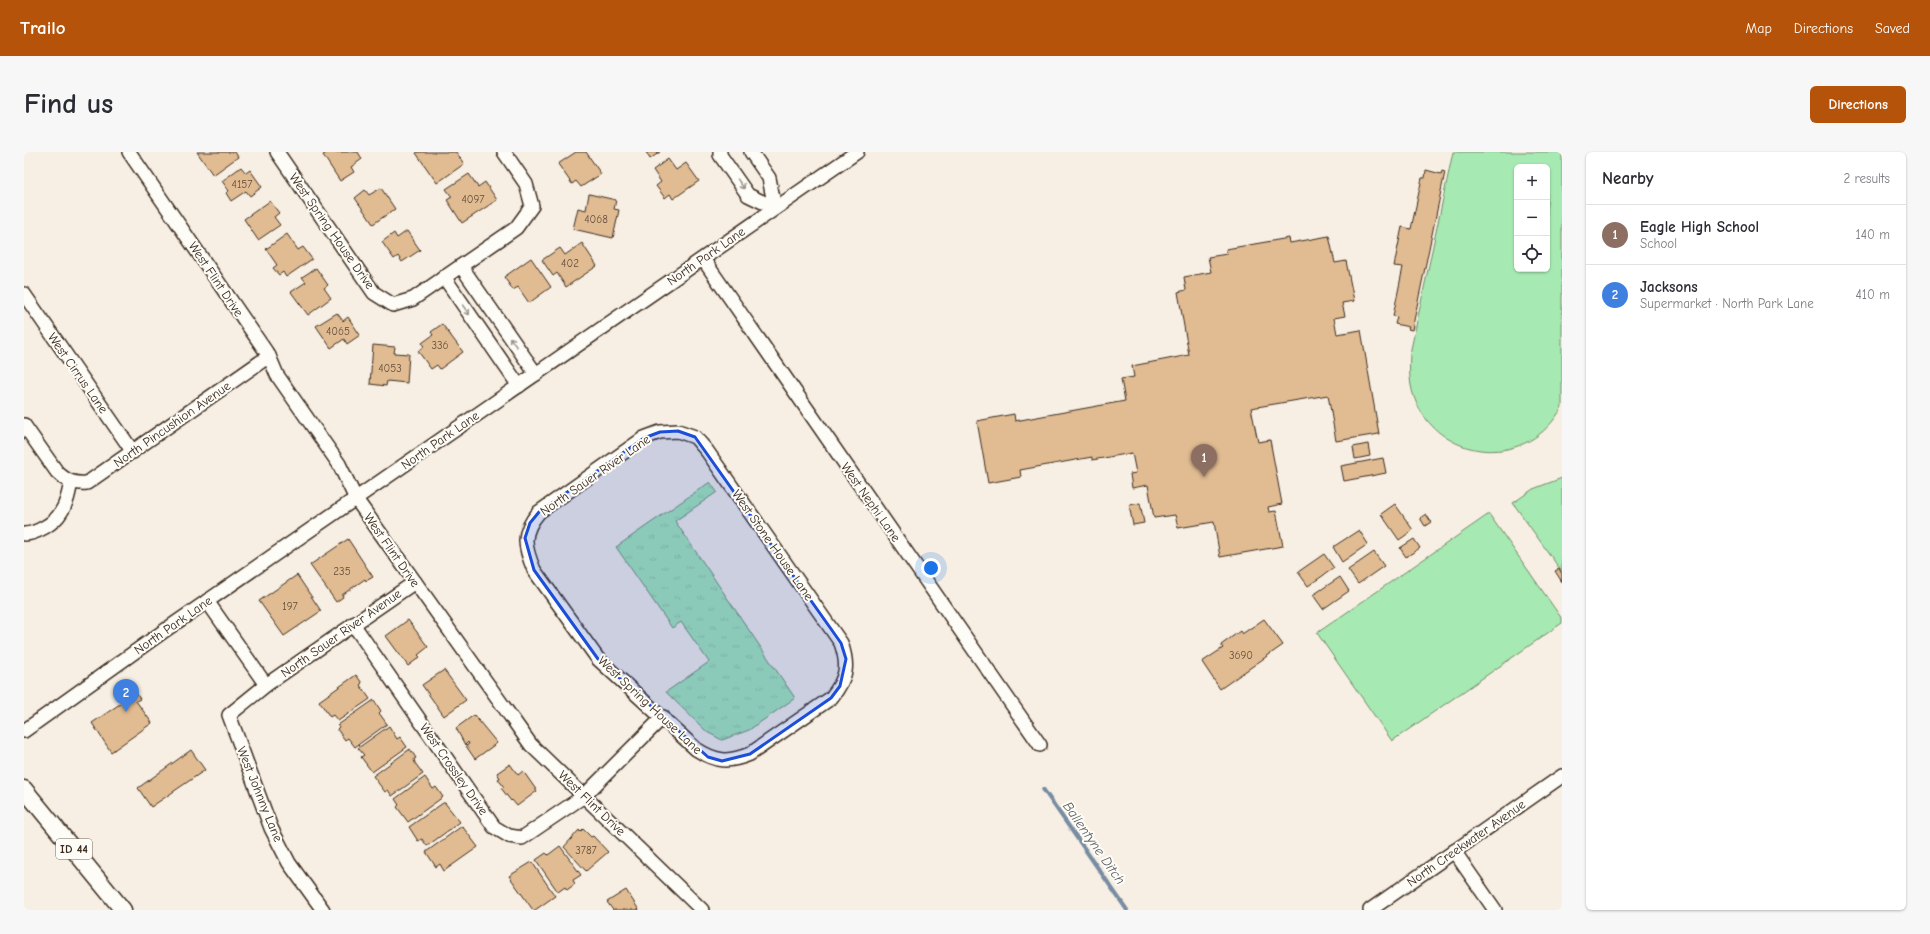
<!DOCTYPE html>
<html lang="en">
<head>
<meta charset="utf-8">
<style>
  body { margin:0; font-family:"Comic Neue",sans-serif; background:#f7f7f7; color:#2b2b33 }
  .controls { position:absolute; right:12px; top:12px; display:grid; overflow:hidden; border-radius:6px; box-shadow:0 1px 3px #0004 }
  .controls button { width:36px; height:36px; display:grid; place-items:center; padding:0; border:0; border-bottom:1px solid #e1e1e2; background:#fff; color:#2b2b33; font:20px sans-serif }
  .you { position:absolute; left:907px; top:416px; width:14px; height:14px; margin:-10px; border:3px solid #fff; border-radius:50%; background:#1a73e8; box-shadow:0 0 0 6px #1a73e833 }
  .badge { display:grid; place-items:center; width:26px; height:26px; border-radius:50%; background:#b45309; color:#fff; font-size:13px; font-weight:700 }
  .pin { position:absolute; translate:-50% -33px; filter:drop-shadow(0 1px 2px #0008) }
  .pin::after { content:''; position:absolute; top:21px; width:14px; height:12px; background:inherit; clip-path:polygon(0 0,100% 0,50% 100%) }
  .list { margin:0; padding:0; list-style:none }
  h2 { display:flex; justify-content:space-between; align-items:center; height:52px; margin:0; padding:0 16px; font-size:17px }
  h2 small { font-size:13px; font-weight:400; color:#7c7c81 }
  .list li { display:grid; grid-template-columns:26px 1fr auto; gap:12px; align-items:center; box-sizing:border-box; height:60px; padding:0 16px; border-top:1px solid #e1e1e2 }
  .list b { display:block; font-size:15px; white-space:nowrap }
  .list p { margin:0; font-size:13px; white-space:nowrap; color:#7c7c81 }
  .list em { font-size:13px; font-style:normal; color:#7c7c81 }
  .icon { flex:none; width:22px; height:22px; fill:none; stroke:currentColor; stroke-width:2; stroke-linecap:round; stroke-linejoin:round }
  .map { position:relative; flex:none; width:1538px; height:758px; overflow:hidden; border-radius:6px }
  header { display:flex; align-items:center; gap:24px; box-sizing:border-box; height:56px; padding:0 20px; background:#b45309; color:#fff }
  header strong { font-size:19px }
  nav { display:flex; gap:22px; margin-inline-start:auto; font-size:14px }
  .intro { display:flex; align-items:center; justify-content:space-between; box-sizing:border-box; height:96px; padding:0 24px }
  h1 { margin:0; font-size:28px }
  .button { padding:10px 18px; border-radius:6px; background:#b45309; color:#fff; font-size:14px; font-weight:700 }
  main { display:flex; gap:24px; padding:0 24px }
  aside { flex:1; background:#fff; border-radius:6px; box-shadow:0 1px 3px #0004 }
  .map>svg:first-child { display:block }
  .green { fill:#a7e9b2; stroke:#718a68; fill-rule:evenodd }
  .park { fill:url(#park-tufts); stroke:#718a68 }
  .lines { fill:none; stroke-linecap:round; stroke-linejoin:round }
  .stream { stroke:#778ca2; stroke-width:4 }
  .building { fill:#e1bc92; stroke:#3b2a1e }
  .minor-casing { stroke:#3b2a1e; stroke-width:16 }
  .major-casing { stroke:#3b2a1e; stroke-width:19 }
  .minor { stroke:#fdfcf7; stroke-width:13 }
  .major { stroke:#fdfcf7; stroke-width:16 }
  .oneway { stroke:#9c938a }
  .marked { fill:#1d4ed8; fill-opacity:0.2; stroke:#1d4ed8; stroke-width:3; stroke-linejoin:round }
  .labels { text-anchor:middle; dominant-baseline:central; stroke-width:4; stroke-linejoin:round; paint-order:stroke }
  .number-label { font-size:11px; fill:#644e3b }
  .shield { fill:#fdfcf7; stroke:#75695f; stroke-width:1 }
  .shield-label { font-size:12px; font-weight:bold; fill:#3b2a1e }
  .street-label { font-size:13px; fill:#3b2a1e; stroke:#fdfcf7 }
  .water-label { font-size:14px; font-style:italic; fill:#595b60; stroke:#fdfcf7 }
</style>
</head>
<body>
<header>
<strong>Trailo</strong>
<nav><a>Map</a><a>Directions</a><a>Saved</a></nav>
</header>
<div class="intro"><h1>Find us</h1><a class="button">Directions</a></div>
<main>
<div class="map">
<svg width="1538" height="758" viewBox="0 0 1538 758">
  <defs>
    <pattern id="park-tufts" width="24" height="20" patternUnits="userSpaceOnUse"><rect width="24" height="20" fill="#a7e9b2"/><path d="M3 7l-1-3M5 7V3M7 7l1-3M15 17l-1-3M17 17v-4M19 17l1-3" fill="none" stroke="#91c899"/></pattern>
  </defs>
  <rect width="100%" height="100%" fill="#f7efe3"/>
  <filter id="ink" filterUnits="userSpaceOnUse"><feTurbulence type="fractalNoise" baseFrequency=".025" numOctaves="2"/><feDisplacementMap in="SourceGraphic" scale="8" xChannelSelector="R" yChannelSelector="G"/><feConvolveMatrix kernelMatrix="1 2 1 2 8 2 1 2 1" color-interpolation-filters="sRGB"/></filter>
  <g filter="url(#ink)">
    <!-- green -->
    <g class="green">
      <path d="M1429,0H1538V255C1506,316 1420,312 1392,250C1385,234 1385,218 1386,202ZM1493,15H1523V117H1493Z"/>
      <polygon points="1538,326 1538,420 1489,351 1509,337"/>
      <polygon points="1465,362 1538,467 1538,471 1368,589 1293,481"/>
    </g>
    <!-- park -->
    <polygon class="park" points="686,330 693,340 651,369 771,546 725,578 698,588 683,580 642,540 685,510 657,470 648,476 592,395"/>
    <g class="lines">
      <!-- stream -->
      <polyline class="stream" points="1019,637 1103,758"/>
    </g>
    <!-- building -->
    <g class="building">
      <polygon points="173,0 211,0 214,5 189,23"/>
      <polygon points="304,0 334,0 338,7 327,15 330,20 316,29 299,3"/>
      <polygon points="394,0 432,0 440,12 413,31 392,1"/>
      <polygon points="552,0 562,0 577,22 557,35 552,29 548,32 534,12"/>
      <polygon points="622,0 636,0 626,7"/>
      <polygon points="644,7 652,18 662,11 675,29 649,47 646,42 641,46 632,34 637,30 629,18"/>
      <polygon points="217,15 222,21 226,18 238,35 226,44 222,39 207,49 202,41 205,39 198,29"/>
      <polygon points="1402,18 1417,22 1418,19 1421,20 1388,178 1384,177 1385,175 1371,172 1373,165 1369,164 1379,115 1370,114 1378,75 1387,77 1398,26 1401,26"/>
      <polygon points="445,22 454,35 461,30 473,48 438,71 423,48 428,45 422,37"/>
      <polygon points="357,36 371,57 349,72 331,46 341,38 345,43"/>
      <polygon points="565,42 592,48 590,57 595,58 589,86 549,77 554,56 562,58"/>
      <polygon points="246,49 255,61 250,65 256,73 234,88 220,67"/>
      <polygon points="383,79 396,98 378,110 374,104 370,107 358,90 370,81 373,86"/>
      <polygon points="263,82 274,98 279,95 288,107 262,125 259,120 255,123 249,116 253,113 242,97"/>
      <polygon points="1305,84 1311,111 1322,109 1330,149 1318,151 1321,164 1310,166 1313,182 1337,178 1355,282 1312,289 1304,243 1227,256 1234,290 1246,288 1258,352 1244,355 1245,360 1252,359 1259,394 1196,405 1190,370 1154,376 1151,363 1130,366 1124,333 1108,336 1106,322 1112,321 1108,301 1068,308 1068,305 996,318 997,325 964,331 953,269 990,262 991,269 1101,249 1097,227 1110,225 1108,214 1165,203 1154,140 1162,138 1160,125 1187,120 1184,105 1203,102 1202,97 1265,86 1266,91"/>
      <polygon points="558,91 573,114 542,135 533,121 529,124 518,108 536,96 541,103"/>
      <polygon points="507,106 527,135 505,151 494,135 489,138 480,125"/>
      <polygon points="292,116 304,133 300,136 307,146 284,163 267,140 282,130 278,125"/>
      <polygon points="313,161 319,169 324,165 336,183 323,192 320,187 307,196 292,174"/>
      <polygon points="418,172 439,200 416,217 413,213 407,217 394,199 400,195 398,191 409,183 407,180"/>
      <polygon points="349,193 371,195 370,201 385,202 383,231 363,229 362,234 346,232"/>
      <polygon points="1344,292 1346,304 1331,307 1329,295"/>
      <polygon points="1359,306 1362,321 1320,329 1317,314"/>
      <polygon points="1116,351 1120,371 1109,373 1105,353"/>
      <polygon points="1371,352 1389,378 1375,388 1357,362"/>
      <polygon points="1402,362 1407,370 1401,374 1396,366"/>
      <polygon points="1335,378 1344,392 1318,410 1309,395"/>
      <polygon points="324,387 349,425 342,429 341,427 318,443 319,445 312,450 286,413"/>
      <polygon points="1390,387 1396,396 1382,405 1376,396"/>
      <polygon points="1350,400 1360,414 1334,432 1324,418"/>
      <polygon points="1300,402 1310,416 1284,434 1274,420"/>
      <polygon points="1535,417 1538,422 1538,430 1531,419"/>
      <polygon points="273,423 297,459 260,484 235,449"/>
      <polygon points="1316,425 1325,439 1299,457 1289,443"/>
      <polygon points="1240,467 1259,493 1196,537 1178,510 1199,496 1197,493 1216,479 1218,482"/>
      <polygon points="384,468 404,495 394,503 396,505 384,514 362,484"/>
      <polygon points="420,518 442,548 420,564 398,533"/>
      <polygon points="332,523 338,531 336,533 346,547 314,569 309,563 306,565 295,549"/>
      <polygon points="112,541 116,547 112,549 128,571 87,600 68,571"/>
      <polygon points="350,548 357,559 355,561 363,572 331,595 324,586 321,588 313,577 315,575 314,573"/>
      <polygon points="450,563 473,591 451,607 442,594 445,592 444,590 441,593 432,576"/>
      <polygon points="365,574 373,587 376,585 383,595 348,620 337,605 340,603 334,596"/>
      <polygon points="386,597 392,606 390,607 391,611 399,622 368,644 364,638 361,640 349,624"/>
      <polygon points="167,598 181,618 127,655 114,636"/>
      <polygon points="486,612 494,623 499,619 513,639 493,654 488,648 487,649 477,636 480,635 474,627 476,626 473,621"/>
      <polygon points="401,625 409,637 412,635 419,645 384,670 373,655 375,653 371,647"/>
      <polygon points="419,651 421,651 436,670 403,694 398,687 394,689 385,675"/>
      <polygon points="438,674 454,695 420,719 416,712 412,715 402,700"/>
      <polygon points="559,677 567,685 569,684 584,700 562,719 540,695 555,678 556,680"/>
      <polygon points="536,694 557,723 549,728 551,732 543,738 541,735 534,740 512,708 522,701 524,703"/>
      <polygon points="508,710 531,744 511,758 509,758 485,724"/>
      <polygon points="602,738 615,758 589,758 583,750"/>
    </g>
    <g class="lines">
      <!-- minor casing -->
      <g class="minor-casing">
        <g id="minor">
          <polyline points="105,0 245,204 253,223 315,312 332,347 507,593 678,758"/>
          <polyline points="253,0 350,141 369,153 389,147 492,76 508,54 502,32 480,0"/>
          <polyline points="696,0 696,3 724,43 751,56 745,26 727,0"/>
          <polyline points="679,107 1016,593"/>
          <polyline points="437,114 512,222"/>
          <polyline points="420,125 495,234"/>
          <polyline points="0,142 109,300"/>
          <path d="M0,273L33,320C42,329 50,332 63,331L245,204"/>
          <path d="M654,279L671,285L683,299L817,491C825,514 823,526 807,546L726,602C704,611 692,610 672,597L574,507L510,418C500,394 497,381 515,360L620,286L636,280Z"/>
          <path d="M0,382C12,382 31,371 37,360C43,352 45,340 47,330"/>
          <polyline points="183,449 242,533"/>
          <polyline points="329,472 470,675 485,684 498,686 560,644 639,565"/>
          <polyline points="0,579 140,479 833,0"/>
          <polyline points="1430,699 1471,758"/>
          <polyline points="299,758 265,711 247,676 205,563 242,533 391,430"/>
          <polyline points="1346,758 1538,624"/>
        </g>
      </g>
      <!-- major casing -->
      <g class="major-casing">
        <polyline id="major" points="0,637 99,758"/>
      </g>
      <!-- minor -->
      <use href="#minor" class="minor"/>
      <!-- major -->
      <use href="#major" class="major"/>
    </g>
    <!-- one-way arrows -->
    <defs><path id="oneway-shaft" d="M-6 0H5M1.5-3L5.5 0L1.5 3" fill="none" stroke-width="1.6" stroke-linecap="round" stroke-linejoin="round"/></defs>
    <g class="oneway">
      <use href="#oneway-shaft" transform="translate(717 32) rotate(55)"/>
      <use href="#oneway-shaft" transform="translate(442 158) rotate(55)"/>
      <use href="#oneway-shaft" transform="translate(489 190) rotate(-125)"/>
    </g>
  </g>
  <!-- marked area -->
  <path class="marked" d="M654,279L671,285L817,491L822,507L816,534L807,546L726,602L698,609L684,605L574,507L510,418L501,386L506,371L515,360L620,286L636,280Z"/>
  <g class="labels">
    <!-- number labels -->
    <g class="number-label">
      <text x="218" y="32">4157</text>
      <text x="449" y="47">4097</text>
      <text x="572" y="67">4068</text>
      <text x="546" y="111">402</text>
      <text x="314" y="179">4065</text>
      <text x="416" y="193">336</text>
      <text x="366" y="216">4053</text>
      <text x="318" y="419">235</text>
      <text x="266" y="454">197</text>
      <text x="1217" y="503">3690</text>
      <text x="562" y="698">3787</text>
    </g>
    <!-- shield labels -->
    <rect class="shield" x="32" y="687" width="36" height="20" rx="3"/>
    <g class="shield-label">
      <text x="50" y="697">ID 44</text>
    </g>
    <!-- street labels -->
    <g class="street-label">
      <text transform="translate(308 79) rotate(55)">West Spring House Drive</text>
      <text transform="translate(682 104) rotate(-35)">North Park Lane</text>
      <text transform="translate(192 127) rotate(56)">West Flint Drive</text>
      <text transform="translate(54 221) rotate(55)">West Cirrus Lane</text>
      <text transform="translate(148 272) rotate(-35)">North Pincushion Avenue</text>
      <text transform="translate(416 288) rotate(-35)">North Park Lane</text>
      <text transform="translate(571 323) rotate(-35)">North Sauer River Lane</text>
      <text transform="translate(847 350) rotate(55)">West Nephi Lane</text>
      <text transform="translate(749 393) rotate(55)">West Stone House Lane</text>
      <text transform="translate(368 398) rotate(55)">West Flint Drive</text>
      <text transform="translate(149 473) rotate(-35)">North Park Lane</text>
      <text transform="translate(317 481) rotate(-35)">North Sauer River Avenue</text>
      <text transform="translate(626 553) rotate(43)">West Spring House Lane</text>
      <text transform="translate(430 617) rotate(55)">West Crossley Drive</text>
      <text transform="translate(236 642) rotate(68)">West Johnny Lane</text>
      <text transform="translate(568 651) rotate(44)">West Flint Drive</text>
      <text transform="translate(1442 691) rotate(-35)">North Creekwater Avenue</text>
    </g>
    <!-- water labels -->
    <g class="water-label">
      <text transform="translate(1070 691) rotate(55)">Ballentyne Ditch</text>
    </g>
  </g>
</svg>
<div class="controls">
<button>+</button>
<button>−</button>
<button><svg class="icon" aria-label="locate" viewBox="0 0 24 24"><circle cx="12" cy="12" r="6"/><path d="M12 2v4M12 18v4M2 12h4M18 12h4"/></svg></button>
</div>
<div class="you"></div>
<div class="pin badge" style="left:1180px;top:325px;background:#8d6e63">1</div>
<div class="pin badge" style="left:102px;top:560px;background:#3f7fe0">2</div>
</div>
<aside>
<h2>Nearby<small>2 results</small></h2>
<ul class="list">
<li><span class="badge" style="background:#8d6e63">1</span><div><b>Eagle High School</b><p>School</p></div><em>140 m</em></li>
<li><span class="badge" style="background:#3f7fe0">2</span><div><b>Jacksons</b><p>Supermarket · North Park Lane</p></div><em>410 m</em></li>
</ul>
</aside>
</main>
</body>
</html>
